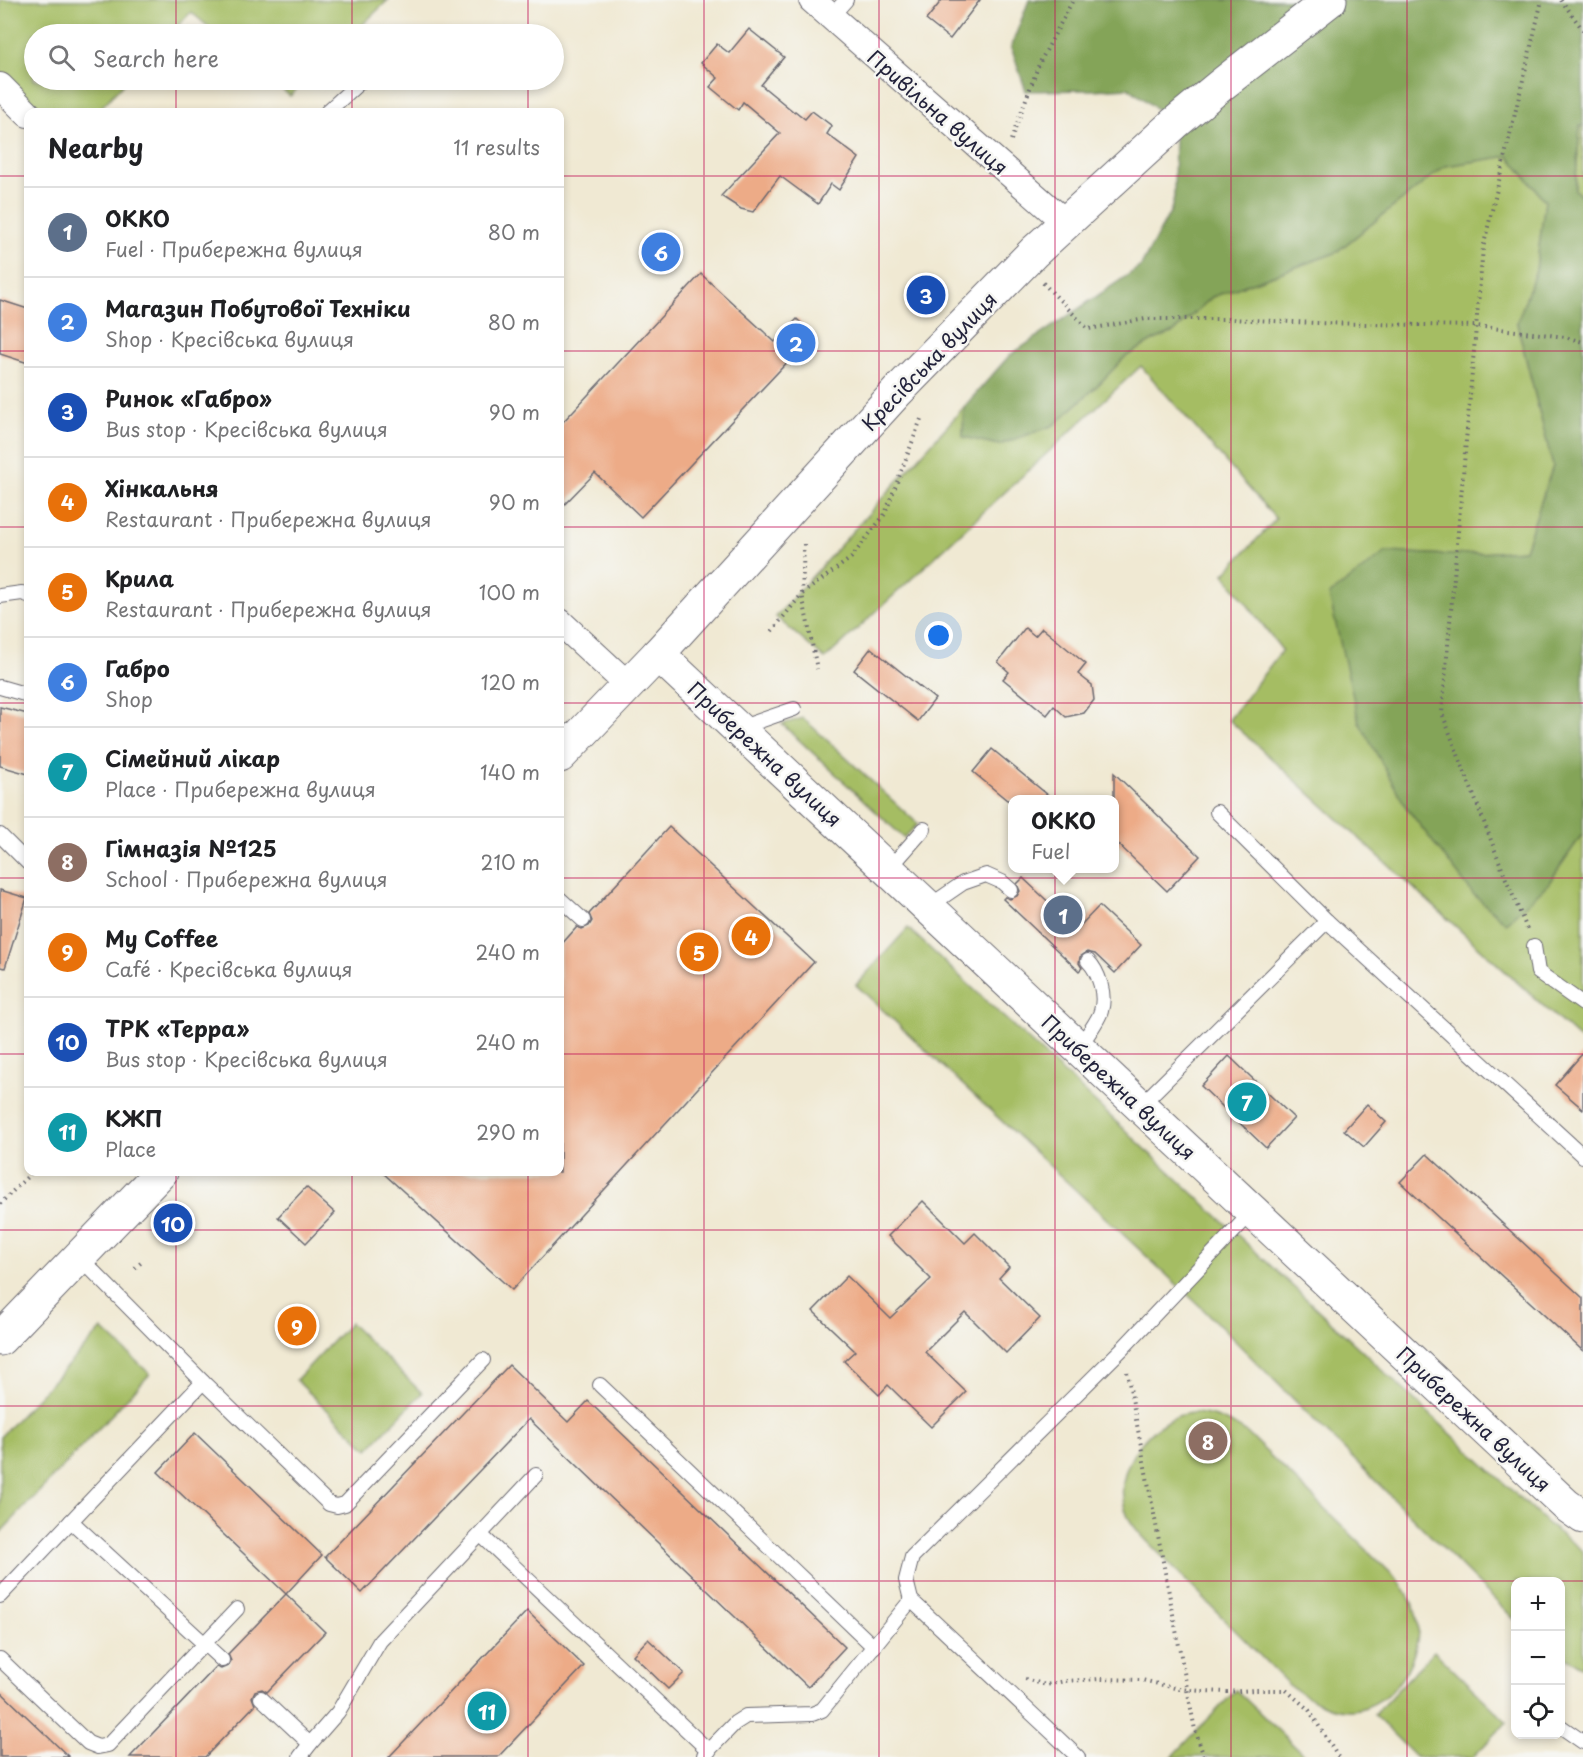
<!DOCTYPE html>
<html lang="en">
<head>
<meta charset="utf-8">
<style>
  body { margin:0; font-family:"Playpen Sans",sans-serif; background:#f6f6f6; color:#202124 }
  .controls { position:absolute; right:18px; bottom:18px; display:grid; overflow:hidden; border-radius:12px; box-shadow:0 3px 9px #0003 }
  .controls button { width:54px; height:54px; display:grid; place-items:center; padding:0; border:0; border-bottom:2px solid #e0e0e0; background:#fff; color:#202124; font:30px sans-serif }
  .you { position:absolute; left:939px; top:636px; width:21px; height:21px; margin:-15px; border:4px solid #fff; border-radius:50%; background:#1a73e8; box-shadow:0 0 0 9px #1a73e833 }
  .badge { display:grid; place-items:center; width:39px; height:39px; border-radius:50%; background:#c8321e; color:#fff; font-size:20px; font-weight:700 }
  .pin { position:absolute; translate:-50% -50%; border:3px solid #fff; box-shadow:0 2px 6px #0006 }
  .popup { position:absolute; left:1008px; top:795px; width:111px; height:78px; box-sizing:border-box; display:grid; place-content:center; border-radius:12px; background:#fff; filter:drop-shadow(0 2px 4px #0005); font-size:20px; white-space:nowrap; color:#757577 }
  .popup b { font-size:22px; color:#202124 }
  .popup::after { content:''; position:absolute; left:50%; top:100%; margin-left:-12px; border:12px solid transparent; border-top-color:#fff }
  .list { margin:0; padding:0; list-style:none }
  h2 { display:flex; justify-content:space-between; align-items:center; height:78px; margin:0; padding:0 24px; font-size:26px }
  h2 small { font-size:20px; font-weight:400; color:#757577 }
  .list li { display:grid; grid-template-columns:39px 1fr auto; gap:18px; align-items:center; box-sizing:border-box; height:90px; padding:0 24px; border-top:2px solid #e0e0e0 }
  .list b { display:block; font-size:22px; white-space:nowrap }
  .list p { margin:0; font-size:20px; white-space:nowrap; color:#757577 }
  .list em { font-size:20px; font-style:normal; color:#757577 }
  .icon { flex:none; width:33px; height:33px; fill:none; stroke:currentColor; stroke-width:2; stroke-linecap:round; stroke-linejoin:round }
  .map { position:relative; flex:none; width:1583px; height:1757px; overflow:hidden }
  .search { position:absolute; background:#fff; box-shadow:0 3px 9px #0003; left:24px; top:24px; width:540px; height:66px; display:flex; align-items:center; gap:15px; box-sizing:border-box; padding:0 21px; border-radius:33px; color:#757577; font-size:22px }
  .panel { position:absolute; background:#fff; box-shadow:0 3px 9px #0003; left:24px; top:108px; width:540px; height:1068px; border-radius:12px }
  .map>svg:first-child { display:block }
  .green { fill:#a5bd63; stroke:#64704f; stroke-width:1.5 }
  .forest { fill:#84a459; stroke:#53634a; stroke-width:1.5 }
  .building { fill:#edab87 }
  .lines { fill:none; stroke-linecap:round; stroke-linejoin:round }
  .service-casing { stroke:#6a6870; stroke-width:16 }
  .minor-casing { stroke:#6a6870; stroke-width:28 }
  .tertiary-casing { stroke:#6a6870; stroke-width:35 }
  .path { stroke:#6a6870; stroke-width:4; stroke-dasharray:1.5 4.5; stroke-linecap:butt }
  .service { stroke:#fff; stroke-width:14 }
  .minor { stroke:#fff; stroke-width:26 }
  .tertiary { stroke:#fff; stroke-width:33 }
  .grid { fill:none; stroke:#c2185b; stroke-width:1.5; stroke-opacity:0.55 }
  .labels { text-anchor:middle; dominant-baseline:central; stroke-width:5; stroke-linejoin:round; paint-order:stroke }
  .street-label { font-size:20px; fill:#22223b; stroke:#f6f6f2 }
</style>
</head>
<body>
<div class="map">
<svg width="1583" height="1757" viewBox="0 0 1583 1757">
  <rect width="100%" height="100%" fill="#f6f6f2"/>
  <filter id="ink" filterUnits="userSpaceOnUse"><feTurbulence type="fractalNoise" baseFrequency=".0167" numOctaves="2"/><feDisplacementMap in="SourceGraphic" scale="12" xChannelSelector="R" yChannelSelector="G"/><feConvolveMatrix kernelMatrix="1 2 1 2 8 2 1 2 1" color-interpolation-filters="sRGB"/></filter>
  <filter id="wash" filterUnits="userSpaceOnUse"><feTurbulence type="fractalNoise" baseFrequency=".008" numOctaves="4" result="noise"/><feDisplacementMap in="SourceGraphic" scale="24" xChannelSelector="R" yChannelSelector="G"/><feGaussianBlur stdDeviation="1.35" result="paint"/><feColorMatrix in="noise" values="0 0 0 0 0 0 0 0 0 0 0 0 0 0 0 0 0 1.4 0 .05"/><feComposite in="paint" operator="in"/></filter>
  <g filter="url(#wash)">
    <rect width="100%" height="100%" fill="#f0e9d3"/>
    <!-- green -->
    <g class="green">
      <polygon points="0,0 388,0 353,34 217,34 191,12 170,34 34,34 34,80 127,80 97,112 28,112 0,86"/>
      <polygon points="270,80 306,80 290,96"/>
      <polygon points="1580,126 1583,126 1583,198 1575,190"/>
      <polygon points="1509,156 1545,201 1536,270 1517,324 1553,466 1525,550 1449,555 1386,552 1548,884 1583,833 1583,1042 1229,720 1282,650 1224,574 1276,519 1141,366 825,659 776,617 964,407 963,437 999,445 1054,425 1099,384 1125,357 1154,340 1174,332 1212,297 1335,253 1445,166"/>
      <polygon points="803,718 918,824 904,838 782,724"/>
      <polygon points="908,928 1549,1525 1583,1551 1583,1667 1561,1654 1560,1582 1516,1582 1515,1620 1202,1308 856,985"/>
      <polygon points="350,1323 422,1393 368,1449 296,1380"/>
      <polygon points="102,1329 150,1374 0,1533 0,1437"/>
      <path d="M1196,1413C1216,1415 1230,1422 1247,1433L1399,1581C1406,1593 1415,1604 1417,1618C1424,1656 1393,1707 1352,1710C1328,1711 1308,1698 1289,1685L1145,1539C1137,1530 1128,1521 1125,1509C1114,1470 1143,1430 1178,1416C1183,1414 1190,1413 1196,1413Z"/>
      <polygon points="1434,1651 1507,1722 1473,1757 1416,1757 1374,1715"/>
      <polygon points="1236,1690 1306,1757 1172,1757"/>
    </g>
    <!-- forest -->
    <polygon class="forest" points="1029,0 1583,0 1583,126 1580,126 1575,190 1583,198 1583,833 1548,884 1506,923 1473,894 1406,807 1359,722 1329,595 1386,552 1449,555 1525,550 1553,466 1517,323 1536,270 1545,201 1509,156 1445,166 1335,253 1212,297 1174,332 1154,340 1125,357 1099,384 1054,425 999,445 963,437 964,407 1009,356 1141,266 1171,210 1174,197 1175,123 1129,88 1091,90 1026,91 1011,47"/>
    <g id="blocks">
      <!-- building -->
      <g class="building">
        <polygon points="942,0 980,0 950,39 926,20"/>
        <polygon points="749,29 784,57 761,85 794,112 795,111 805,119 812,111 832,126 827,134 859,158 839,190 831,184 818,204 780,176 753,212 741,209 721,196 780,133 743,102 738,110 710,87 718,78 701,63 717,44 729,53"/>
        <polygon points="701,274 775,342 797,319 813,335 641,517 595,473 560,509 560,425"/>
        <polygon points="0,300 28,309 28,363 0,354"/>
        <polygon points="1025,628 1035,636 1042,628 1086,664 1078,674 1092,685 1094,700 1084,713 1066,717 1054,706 1047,715 1003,679 1009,672 998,662"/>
        <polygon points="871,648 935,699 918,721 854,670"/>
        <polygon points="0,707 28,714 28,774 0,766"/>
        <polygon points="992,749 1054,800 1007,800 973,772"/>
        <polygon points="1114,773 1200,856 1167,891 1114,840"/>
        <polygon points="669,827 814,962 512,1290 382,1172 560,1172 560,946 577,927 582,929 589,926 592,921 589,914"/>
        <polygon points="1023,878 1077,929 1099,906 1141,945 1115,973 1095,954 1087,952 1080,957 1079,963 1082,968 1079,971 1003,899 1005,897 1010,899 1017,896 1020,891 1017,884"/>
        <polygon points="0,890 27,898 5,968 0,967"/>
        <polygon points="1583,1053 1583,1109 1555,1085"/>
        <polygon points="1229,1056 1294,1118 1266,1148 1201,1086"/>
        <polygon points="1367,1104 1386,1122 1364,1147 1344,1130"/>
        <polygon points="1427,1154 1583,1298 1583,1351 1400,1182"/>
        <polygon points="306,1187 335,1213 306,1243 278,1217"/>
        <polygon points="923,1201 965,1243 975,1233 1009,1267 999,1278 1040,1318 1006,1353 965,1312 925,1352 966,1392 931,1427 888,1385 879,1395 844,1361 855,1351 813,1311 847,1276 890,1318 931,1279 888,1236"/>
        <polygon points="509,1365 568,1422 588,1401 845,1647 808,1687 529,1419 362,1593 325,1557"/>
        <polygon points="195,1433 322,1555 286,1594 158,1472"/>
        <polygon points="286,1594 325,1632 267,1692 262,1689 255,1691 252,1697 255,1705 205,1757 130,1757 216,1667 221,1669 228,1666 231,1661 228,1654"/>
        <polygon points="527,1611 584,1666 498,1757 389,1757"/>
        <polygon points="648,1639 684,1673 668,1689 633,1655"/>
        <polygon points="0,1691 69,1757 0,1757"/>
      </g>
    </g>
  </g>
  <g filter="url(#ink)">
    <use href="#blocks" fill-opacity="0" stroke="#6a6870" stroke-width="1.5"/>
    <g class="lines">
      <!-- service casing -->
      <g class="service-casing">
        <g id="service">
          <polyline points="830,18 846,0"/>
          <polyline points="327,112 362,80"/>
          <polyline points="0,596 22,593 28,595"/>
          <polyline points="0,687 28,695"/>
          <polyline points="739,728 794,709"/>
          <polyline points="1217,812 1327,921"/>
          <polyline points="0,835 28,863"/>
          <polyline points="888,870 924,829"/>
          <polyline points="560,899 583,920"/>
          <polyline points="928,907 963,883 986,875 1002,882 1011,890"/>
          <polyline points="1534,946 1538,972 1583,1004"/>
          <path d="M1079,1048C1084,1039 1099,1020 1101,1011C1106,995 1099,972 1088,961"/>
          <polyline points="1140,1106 1327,921 1583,1156"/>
          <polyline points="203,1382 329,1504 337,1506 345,1504 483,1360"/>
          <polyline points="600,1385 874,1647"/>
          <polyline points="71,1521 222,1660"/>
          <polyline points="481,1535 709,1751"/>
          <polyline points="0,1596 203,1382 79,1257"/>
          <polyline points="0,1659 88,1743 98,1747 108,1745 237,1609"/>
          <polyline points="261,1698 310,1744 338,1712 380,1641 536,1475"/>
          <polyline points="1560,1726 1583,1742"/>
          <polyline points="704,1755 735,1723 746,1716 812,1714 822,1710 911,1600"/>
          <polyline points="300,1757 310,1744"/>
          <polyline points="1078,1757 911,1600 906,1580 912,1557 1123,1348 1252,1212"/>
        </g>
      </g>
      <!-- minor casing -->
      <g class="minor-casing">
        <g id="minor">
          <polyline points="812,0 1066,223"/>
          <polyline points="0,86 28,114"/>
          <polyline points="560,622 628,685"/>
        </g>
      </g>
      <!-- tertiary casing -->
      <g class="tertiary-casing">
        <g id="tertiary">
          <polyline points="658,654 1566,1505 1583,1517"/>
          <polyline points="560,756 658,654 897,392 1034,252 1175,123 1221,85 1330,0"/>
          <polyline points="0,1339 161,1172"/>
        </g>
      </g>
      <!-- path -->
      <g class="path">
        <polyline points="1561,0 1583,30"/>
        <polyline points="1011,140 1039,64 1073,0"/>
        <polyline points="1043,283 1088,329 1146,319 1230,319 1316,323 1476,326 1565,337 1583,342"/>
        <polyline points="804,544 802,594 817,669"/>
        <polyline points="772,631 802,594 851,558 885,514 921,419"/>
        <polyline points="1527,929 1506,879 1442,713 1483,248 1542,0"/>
        <polyline points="0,1204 32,1172"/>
        <polyline points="135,1268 143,1261"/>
        <polyline points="1127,1372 1195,1730 1204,1757"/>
        <polyline points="1025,1679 1046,1685 1065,1681 1101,1679 1142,1680 1179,1689 1202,1691 1227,1692 1254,1690 1286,1690 1309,1710 1338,1757"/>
      </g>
      <!-- service -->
      <use href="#service" class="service"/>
      <!-- minor -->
      <use href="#minor" class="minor"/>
      <!-- tertiary -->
      <use href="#tertiary" class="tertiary"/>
    </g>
  </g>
  <!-- grid -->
  <path class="grid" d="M176,0V34M352,0V34M528,0V34M704,0V1757M879,0V1757M1055,0V1757M1231,0V1757M1407,0V1757M176,80V112M352,80V112M528,80V112M0,176H28M560,176H1583M0,351H28M560,351H1583M0,527H28M560,527H1583M0,703H28M560,703H1583M0,878H28M560,878H1583M0,1054H28M560,1054H1583M176,1172V1757M352,1172V1757M528,1172V1757M0,1230H1583M0,1406H1583M0,1581H1583"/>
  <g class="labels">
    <!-- street labels -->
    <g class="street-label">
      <text transform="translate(938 112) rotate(41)">Привільна вулиця</text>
      <text transform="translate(929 361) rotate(-46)">Кресівська вулиця</text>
      <text transform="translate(765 754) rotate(43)">Прибережна вулиця</text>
      <text transform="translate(1119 1087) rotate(43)">Прибережна вулиця</text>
      <text transform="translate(1474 1419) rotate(43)">Прибережна вулиця</text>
    </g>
  </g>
</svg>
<div class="controls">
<button>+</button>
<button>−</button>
<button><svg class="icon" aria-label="locate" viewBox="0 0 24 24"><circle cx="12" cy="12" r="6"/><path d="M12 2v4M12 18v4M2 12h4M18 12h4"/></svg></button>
</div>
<div class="you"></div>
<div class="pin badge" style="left:1063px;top:915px;background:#5c6f8a">1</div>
<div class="popup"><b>ОККО</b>Fuel</div>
<div class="pin badge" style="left:796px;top:343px;background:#3f7fe0">2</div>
<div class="pin badge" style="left:926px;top:295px;background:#1a4fb4">3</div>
<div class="pin badge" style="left:751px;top:936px;background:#e8710a">4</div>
<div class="pin badge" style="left:699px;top:952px;background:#e8710a">5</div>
<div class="pin badge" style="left:661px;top:252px;background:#3f7fe0">6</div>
<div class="pin badge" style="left:1247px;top:1102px;background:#0f9aa8">7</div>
<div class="pin badge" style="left:1208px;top:1441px;background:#8d6e63">8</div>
<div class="pin badge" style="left:297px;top:1326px;background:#e8710a">9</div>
<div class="pin badge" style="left:173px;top:1223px;background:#1a4fb4">10</div>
<div class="pin badge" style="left:487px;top:1711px;background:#0f9aa8">11</div>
<div class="search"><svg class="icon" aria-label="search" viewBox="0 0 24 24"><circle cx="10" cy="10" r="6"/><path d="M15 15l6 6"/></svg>Search here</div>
<section class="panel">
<h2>Nearby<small>11 results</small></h2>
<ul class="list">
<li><span class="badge" style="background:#5c6f8a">1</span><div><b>ОККО</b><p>Fuel · Прибережна вулиця</p></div><em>80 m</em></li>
<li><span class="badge" style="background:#3f7fe0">2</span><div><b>Магазин Побутової Техніки</b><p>Shop · Кресівська вулиця</p></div><em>80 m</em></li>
<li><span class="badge" style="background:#1a4fb4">3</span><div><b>Ринок «Габро»</b><p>Bus stop · Кресівська вулиця</p></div><em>90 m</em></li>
<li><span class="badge" style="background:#e8710a">4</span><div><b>Хінкальня</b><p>Restaurant · Прибережна вулиця</p></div><em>90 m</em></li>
<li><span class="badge" style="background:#e8710a">5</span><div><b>Крила</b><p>Restaurant · Прибережна вулиця</p></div><em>100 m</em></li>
<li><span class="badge" style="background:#3f7fe0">6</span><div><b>Габро</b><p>Shop</p></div><em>120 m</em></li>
<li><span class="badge" style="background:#0f9aa8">7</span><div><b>Сімейний лікар</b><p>Place · Прибережна вулиця</p></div><em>140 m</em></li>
<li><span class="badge" style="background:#8d6e63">8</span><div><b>Гімназія №125</b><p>School · Прибережна вулиця</p></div><em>210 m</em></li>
<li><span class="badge" style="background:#e8710a">9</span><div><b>My Coffee</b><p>Café · Кресівська вулиця</p></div><em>240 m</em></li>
<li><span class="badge" style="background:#1a4fb4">10</span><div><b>ТРК «Терра»</b><p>Bus stop · Кресівська вулиця</p></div><em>240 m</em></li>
<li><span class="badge" style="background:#0f9aa8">11</span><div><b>КЖП</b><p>Place</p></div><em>290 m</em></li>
</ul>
</section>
</div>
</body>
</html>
